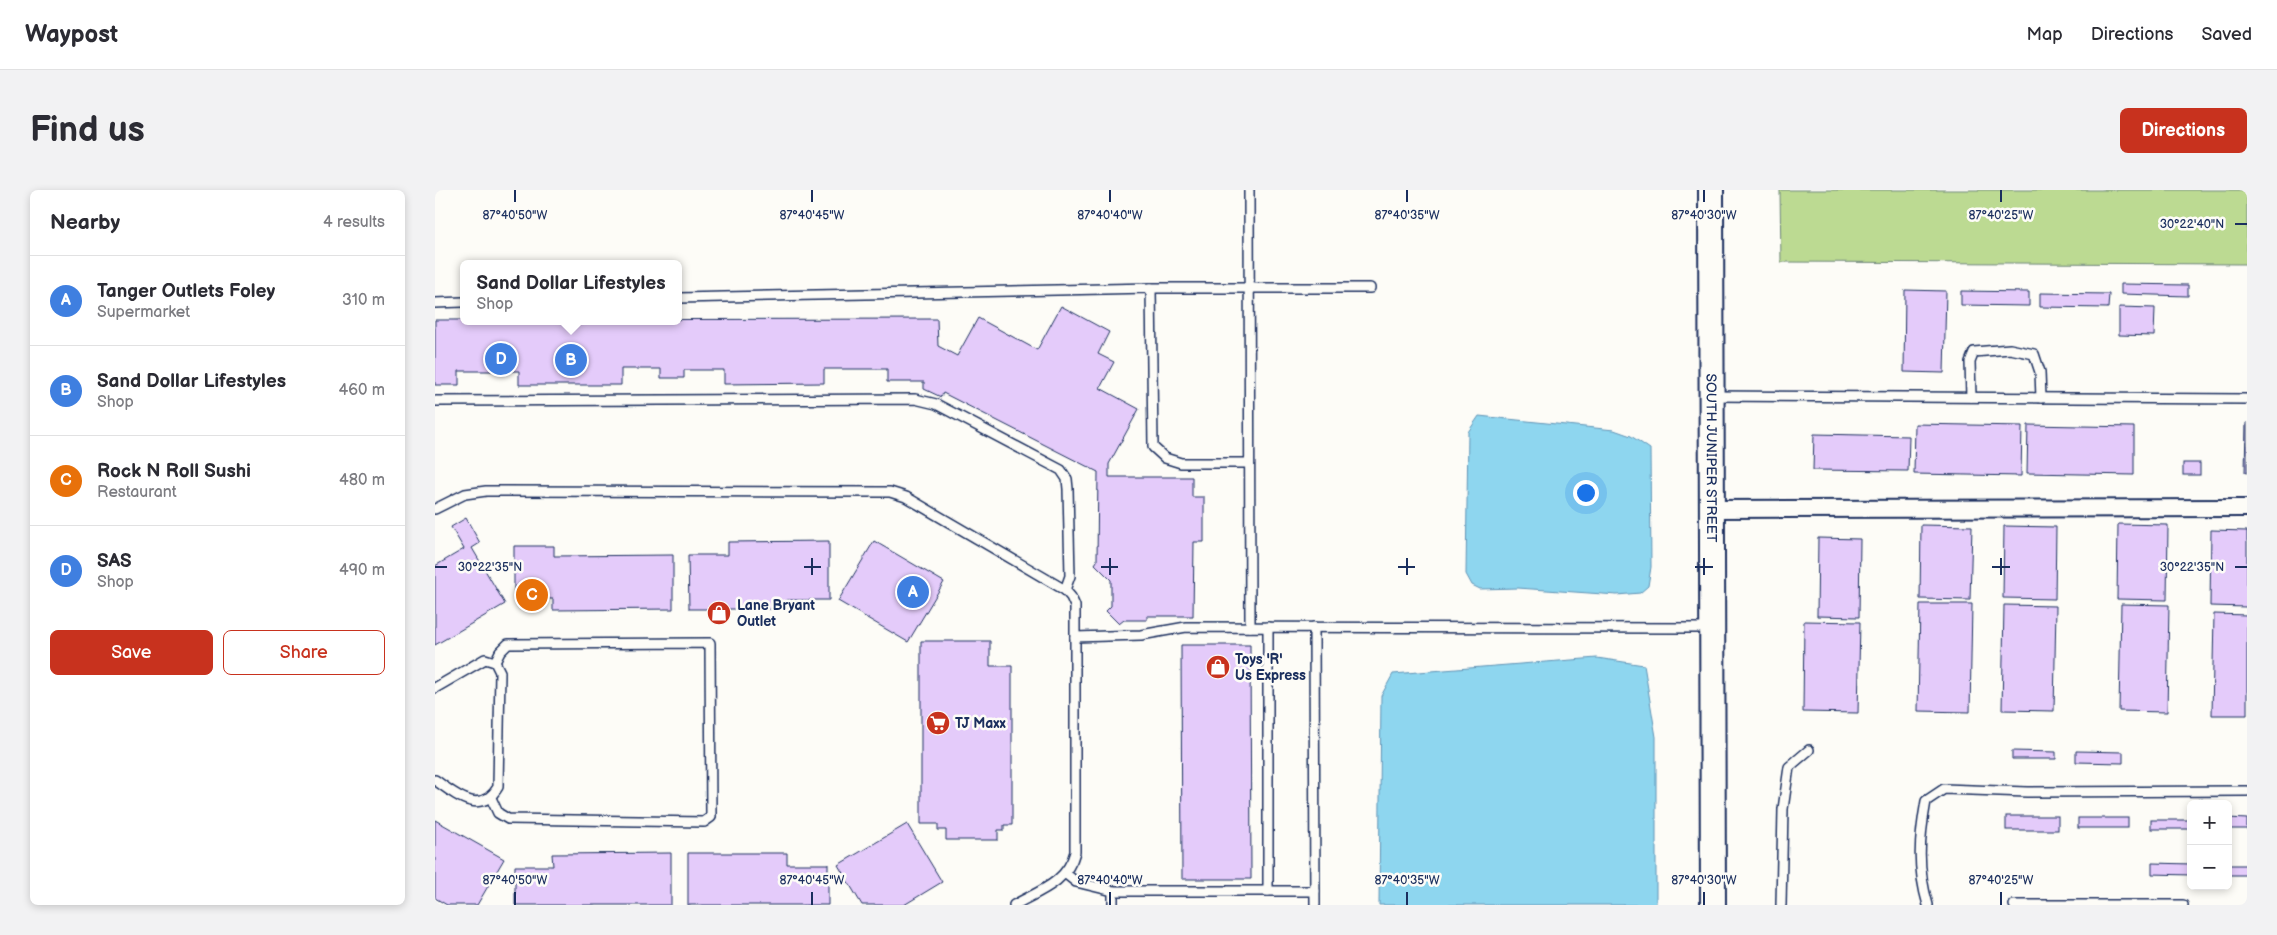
<!DOCTYPE html>
<html lang="en">
<head>
<meta charset="utf-8">
<style>
  body { margin:0; font-family:"Balsamiq Sans",sans-serif; background:#f2f2f3; color:#2b2b33 }
  .controls { position:absolute; right:15px; bottom:15px; display:grid; overflow:hidden; border-radius:8px; box-shadow:0 2px 8px #0003 }
  .controls button { width:45px; height:45px; display:grid; place-items:center; padding:0; border:0; border-bottom:1px solid #e1e1e2; background:#fff; color:#2b2b33; font:25px sans-serif }
  .you { position:absolute; left:1150px; top:302px; width:18px; height:18px; margin:-12px; border:4px solid #fff; border-radius:50%; background:#1a73e8; box-shadow:0 0 0 8px #1a73e833 }
  .badge { display:grid; place-items:center; width:32px; height:32px; border-radius:50%; background:#c8321e; color:#fff; font-size:16px; font-weight:700 }
  .pin { position:absolute; translate:-50% -50%; border:2px solid #fff; box-shadow:0 1px 5px #0006 }
  .popup { position:absolute; left:25px; top:70px; width:222px; height:65px; box-sizing:border-box; display:grid; place-content:center; border-radius:8px; background:#fff; filter:drop-shadow(0 1px 4px #0005); font-size:16px; white-space:nowrap; color:#7c7c81 }
  .popup b { font-size:19px; color:#2b2b33 }
  .popup::after { content:''; position:absolute; left:50%; top:100%; margin-left:-10px; border:10px solid transparent; border-top-color:#fff }
  .list { margin:0; padding:0; list-style:none }
  h2 { display:flex; justify-content:space-between; align-items:center; height:65px; margin:0; padding:0 20px; font-size:21px }
  h2 small { font-size:16px; font-weight:400; color:#7c7c81 }
  .list li { display:grid; grid-template-columns:32px 1fr auto; gap:15px; align-items:center; box-sizing:border-box; height:90px; padding:0 20px; border-top:1px solid #e1e1e2 }
  .list b { display:block; font-size:19px; white-space:nowrap }
  .list p { margin:0; font-size:16px; white-space:nowrap; color:#7c7c81 }
  .list em { font-size:16px; font-style:normal; color:#7c7c81 }
  .actions { display:flex; gap:10px; padding:15px 20px }
  .actions a { flex:1; padding:11px 0; border:1px solid #c8321e; border-radius:8px; text-align:center; font-size:18px; color:#c8321e }
  .actions .main { background:#c8321e; color:#fff }
  .map { position:relative; flex:none; width:1812px; height:715px; overflow:hidden; border-radius:8px }
  header { display:flex; align-items:center; gap:30px; box-sizing:border-box; height:70px; padding:0 25px; background:#fff; border-bottom:1px solid #e1e1e2 }
  header strong { font-size:24px }
  nav { display:flex; gap:28px; margin-inline-start:auto; font-size:18px }
  .intro { display:flex; align-items:center; justify-content:space-between; box-sizing:border-box; height:120px; padding:0 30px }
  h1 { margin:0; font-size:35px }
  .button { padding:12px 22px; border-radius:8px; background:#c8321e; color:#fff; font-size:18px; font-weight:700 }
  main { display:flex; gap:30px; padding:0 30px }
  aside { flex:1; background:#fff; border-radius:8px; box-shadow:0 2px 8px #0003 }
  .map>svg:first-child { display:block }
  .green { fill:#bcda92; stroke:#6c8478 }
  .water { fill:#8ed6ef; stroke:#6093b5 }
  .building { fill:#e4cbfa; stroke:#1b2f5e }
  .lines { fill:none; stroke-linecap:round; stroke-linejoin:round }
  .lane-casing { stroke:#1b2f5e; stroke-width:12 }
  .street-casing { stroke:#1b2f5e; stroke-width:20 }
  .secondary-casing { stroke:#1b2f5e; stroke-width:28 }
  .lane { stroke:#fdfcf7; stroke-width:9 }
  .street { stroke:#fdfcf7; stroke-width:16 }
  .secondary { stroke:#fdfcf7; stroke-width:24 }
  .ticks { fill:none; stroke:#1b2f5e; stroke-width:2 }
  .labels { text-anchor:middle; dominant-baseline:central; stroke-width:5; stroke-linejoin:round; paint-order:stroke }
  .street-label { font-size:14px; fill:#1b2f5e; stroke:#fdfcf7 }
  .poi-label { font-size:14px; font-weight:bold; fill:#1b2f5e; stroke:#fdfcf7; text-anchor:start }
  .ticks-label { font-size:12px; text-anchor:middle; fill:#1b2f5e; stroke:#fdfcf7; stroke-width:5; stroke-linejoin:round; paint-order:stroke }
</style>
</head>
<body>
<header>
<strong>Waypost</strong>
<nav><a>Map</a><a>Directions</a><a>Saved</a></nav>
</header>
<div class="intro"><h1>Find us</h1><a class="button">Directions</a></div>
<main>
<aside>
<h2>Nearby<small>4 results</small></h2>
<ul class="list">
<li><span class="badge" style="background:#3f7fe0">A</span><div><b>Tanger Outlets Foley</b><p>Supermarket</p></div><em>310 m</em></li>
<li><span class="badge" style="background:#3f7fe0">B</span><div><b>Sand Dollar Lifestyles</b><p>Shop</p></div><em>460 m</em></li>
<li><span class="badge" style="background:#e8710a">C</span><div><b>Rock N Roll Sushi</b><p>Restaurant</p></div><em>480 m</em></li>
<li><span class="badge" style="background:#3f7fe0">D</span><div><b>SAS</b><p>Shop</p></div><em>490 m</em></li>
</ul>
<div class="actions"><a class="main">Save</a><a>Share</a></div>
</aside>
<div class="map">
<svg width="1812" height="715" viewBox="0 0 1812 715">
  <rect width="100%" height="100%" fill="#fdfcf7"/>
  <filter id="ink" filterUnits="userSpaceOnUse"><feTurbulence type="fractalNoise" baseFrequency=".02" numOctaves="2"/><feDisplacementMap in="SourceGraphic" scale="10" xChannelSelector="R" yChannelSelector="G"/><feConvolveMatrix kernelMatrix="1 2 1 2 8 2 1 2 1" color-interpolation-filters="sRGB"/></filter>
  <g filter="url(#ink)">
    <!-- green -->
    <polygon class="green" points="1345,0 1812,0 1812,74 1346,72"/>
    <!-- water -->
    <g class="water">
      <polygon points="1044,226 1179,240 1196,246 1215,259 1216,377 1213,396 1205,403 1182,405 1083,398 1045,399 1037,395 1031,384 1033,242"/>
      <polygon points="1162,468 1209,475 1221,547 1221,715 944,715 946,506 958,484"/>
    </g>
    <!-- building -->
    <g class="building">
      <polygon points="1686,94 1753,95 1753,106 1686,104"/>
      <polygon points="1470,100 1511,101 1509,183 1469,182"/>
      <polygon points="1526,101 1594,102 1594,116 1526,115"/>
      <polygon points="1605,103 1674,104 1673,118 1605,117"/>
      <polygon points="626,116 674,142 663,164 679,172 665,198 704,219 674,274 674,287 757,287 757,307 769,307 769,352 759,352 758,426 712,426 712,430 689,430 684,434 671,421 676,416 676,390 660,374 662,371 663,282 508,203 506,207 489,199 489,192 452,192 452,179 389,179 389,193 289,194 289,180 249,180 249,188 226,188 226,179 186,179 186,195 84,195 84,181 24,181 24,195 0,195 0,130 502,129 503,156 522,166 543,128 602,160"/>
      <polygon points="1684,117 1720,118 1719,146 1684,145"/>
      <polygon points="1811,233 1812,233 1812,283 1810,282"/>
      <polygon points="1480,234 1587,236 1586,286 1479,284"/>
      <polygon points="1593,235 1699,237 1699,285 1592,283"/>
      <polygon points="1379,244 1474,246 1473,281 1378,280"/>
      <rect x="1748" y="273" width="17" height="12"/>
      <polygon points="31,328 45,353 37,358 70,414 0,455 0,376 29,359 16,337"/>
      <polygon points="1683,334 1733,335 1732,410 1682,409"/>
      <polygon points="1486,335 1537,336 1535,410 1485,409"/>
      <polygon points="1569,336 1621,337 1620,409 1568,408"/>
      <polygon points="1776,340 1812,341 1812,417 1775,416"/>
      <polygon points="1383,348 1425,349 1424,427 1382,426"/>
      <polygon points="394,351 394,410 352,410 352,419 254,419 253,365 293,365 293,352"/>
      <polygon points="439,351 509,392 473,452 403,411"/>
      <polygon points="79,356 119,356 119,366 238,365 238,419 118,420 118,409 79,409"/>
      <polygon points="1485,414 1537,414 1535,522 1483,521"/>
      <polygon points="1686,414 1734,415 1732,522 1684,521"/>
      <polygon points="1569,415 1621,416 1619,521 1567,520"/>
      <polygon points="1779,424 1812,425 1812,525 1777,525"/>
      <polygon points="1369,431 1425,432 1423,523 1368,522"/>
      <polygon points="486,451 555,451 555,476 577,476 577,635 569,635 569,640 563,640 563,650 511,650 511,640 503,640 503,634 486,634"/>
      <polygon points="746,455 815,455 816,689 747,689"/>
      <polygon points="1577,561 1621,562 1621,569 1577,569"/>
      <polygon points="1641,561 1688,562 1688,573 1641,572"/>
      <rect x="1571" y="626" width="52" height="14"/>
      <rect x="1643" y="628" width="50" height="10"/>
      <polygon points="1793,628 1812,629 1812,639 1793,639"/>
      <polygon points="0,630 69,669 42,715 12,715 0,708"/>
      <rect x="1716" y="630" width="40" height="9"/>
      <polygon points="472,634 507,692 469,715 427,715 403,675"/>
      <polygon points="236,663 236,715 80,715 80,676 118,676 117,664"/>
      <polygon points="253,663 352,663 352,674 393,674 393,715 253,715"/>
      <polygon points="1717,673 1756,674 1756,685 1717,684"/>
      <rect x="1793" y="675" width="19" height="10"/>
    </g>
    <g class="lines">
      <!-- lane casing -->
      <g class="lane-casing">
        <g id="lane">
          <polyline points="814,0 815,437"/>
          <polyline points="716,98 935,98"/>
          <polyline points="244,108 716,98 718,257 730,268 746,273 814,273"/>
          <polyline points="0,113 28,112"/>
          <polyline points="1277,206 1812,209"/>
          <polyline points="1536,207 1535,172 1539,162 1575,159 1599,164 1605,182 1606,208"/>
          <polyline points="0,211 480,209 501,214 626,280 632,289 633,299 635,386 630,400"/>
          <path d="M0,319L30,304L51,301L455,302L471,307L630,400L636,407L640,416V662C632,693 604,701 579,715"/>
          <polyline points="833,437 833,701"/>
          <polyline points="879,437 880,715"/>
          <polyline points="640,447 706,445 751,437 1276,438"/>
          <path d="M0,498L50,469L60,472L65,482L63,597C45,627 20,604 0,590"/>
          <polyline points="56,608 63,623 73,629 269,632 276,627 275,453 73,454 65,462 60,472"/>
          <polyline points="631,684 641,692 678,701 880,701"/>
          <polyline points="678,715 678,701"/>
          <polyline points="1346,715 1348,619 1354,577 1374,560"/>
          <path d="M1493,715C1482,677 1484,650 1491,611L1509,599L1592,602L1812,601"/>
          <polyline points="1579,715 1748,715"/>
        </g>
      </g>
      <!-- street casing -->
      <g class="street-casing">
        <polyline id="street" points="1277,319 1812,318"/>
      </g>
      <!-- secondary casing -->
      <g class="secondary-casing">
        <g id="secondary">
          <path id="s1" d="M1276,0L1278,715"/>
        </g>
      </g>
      <!-- lane -->
      <use href="#lane" class="lane"/>
      <!-- street -->
      <use href="#street" class="street"/>
      <!-- secondary -->
      <use href="#secondary" class="secondary"/>
    </g>
  </g>
  <!-- ticks -->
  <path class="ticks" d="M80,0V12M377,0V12M675,0V12M972,0V12M1269,0V12M1566,0V12M1800,34H1812M377,368V385M675,368V385M972,368V385M1269,368V385M1566,368V385M0,377H12M369,377H386M666,377H683M963,377H980M1260,377H1278M1557,377H1575M1800,377H1812M80,702V715M377,702V715M675,702V715M972,702V715M1269,702V715M1566,702V715"/>
  <!-- icons -->
  <defs>
    <g id="shop-disc" transform="scale(1.25)"><circle r="9.5" fill="#c8321e" stroke="#fdfcf7"/><path d="M-5-2.5h2.3a2.7 3.5 0 0 1 5.4 0H5L5.5 6h-11ZM-1.5-2.5h3a1.5 2.3 0 0 0-3 0Z" fill="#fff"/></g>
    <g id="supermarket-disc" transform="scale(1.25)"><circle r="9.5" fill="#c8321e" stroke="#fdfcf7"/><path d="M-6-5.5h2.5l.6 2H6L4.5 2H-2.5L-4.4-4H-6ZM-1.5 3.2a1.3 1.3 0 1 0 .1 0ZM3 3.2a1.3 1.3 0 1 0 .1 0Z" fill="#fff"/></g>
  </defs>
  <g fill-rule="evenodd">
    <use href="#shop-disc" x="284" y="423"/>
    <use href="#shop-disc" x="783" y="477"/>
    <use href="#supermarket-disc" x="503" y="533"/>
  </g>
  <g class="labels">
    <!-- street labels -->
    <g class="street-label">
      <text stroke="none"><textPath href="#s1" startOffset="268">SOUTH JUNIPER STREET</textPath></text>
    </g>
    <!-- poi labels -->
    <g class="poi-label">
      <text x="302" y="415">Lane Bryant<tspan x="302" dy="16">Outlet</tspan></text>
      <text x="800" y="469">Toys 'R'<tspan x="800" dy="16">Us Express</tspan></text>
      <text x="520" y="533">TJ Maxx</text>
    </g>
  </g>
  <g class="ticks-label">
    <text x="80" y="29">87°40'50"W</text>
    <text x="377" y="29">87°40'45"W</text>
    <text x="675" y="29">87°40'40"W</text>
    <text x="972" y="29">87°40'35"W</text>
    <text x="1269" y="29">87°40'30"W</text>
    <text x="1566" y="29">87°40'25"W</text>
    <text x="1757" y="38">30°22'40"N</text>
    <text x="55" y="381">30°22'35"N</text>
    <text x="1757" y="381">30°22'35"N</text>
    <text x="80" y="694">87°40'50"W</text>
    <text x="377" y="694">87°40'45"W</text>
    <text x="675" y="694">87°40'40"W</text>
    <text x="972" y="694">87°40'35"W</text>
    <text x="1269" y="694">87°40'30"W</text>
    <text x="1566" y="694">87°40'25"W</text>
  </g>
</svg>
<div class="controls">
<button>+</button>
<button>−</button>
</div>
<div class="you"></div>
<div class="pin badge" style="left:478px;top:402px;background:#3f7fe0">A</div>
<div class="pin badge" style="left:136px;top:170px;background:#3f7fe0">B</div>
<div class="popup"><b>Sand Dollar Lifestyles</b>Shop</div>
<div class="pin badge" style="left:97px;top:405px;background:#e8710a">C</div>
<div class="pin badge" style="left:66px;top:169px;background:#3f7fe0">D</div>
</div>
</main>
</body>
</html>
